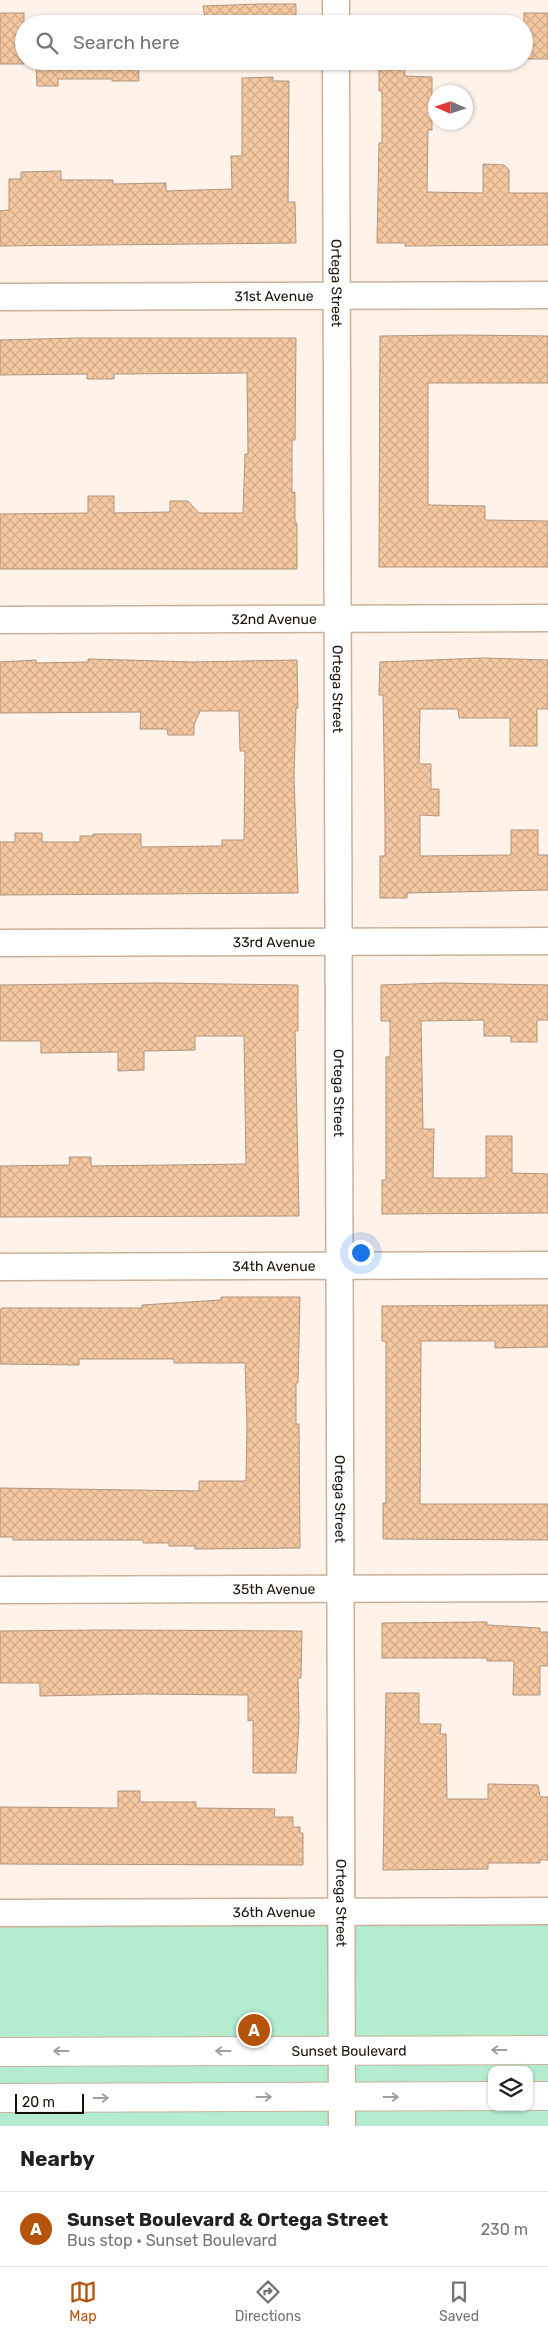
<!DOCTYPE html>
<html lang="en">
<head>
<meta charset="utf-8">
<style>
  body { margin:0; font-family:Rubik,sans-serif; background:#f6f6f6; color:#202124 }
  .controls { position:absolute; right:15px; bottom:15px; display:grid; overflow:hidden; border-radius:10px; box-shadow:0 1px 4px #0004 }
  .controls button { width:45px; height:45px; display:grid; place-items:center; padding:0; border:0; border-bottom:1px solid #e0e0e0; background:#fff; color:#202124; font:25px sans-serif }
  .compass { position:absolute; left:428px; top:85px; width:45px; height:45px; border-radius:50%; background:#fff; box-shadow:0 1px 4px #0004; rotate:273deg }
  .scale { position:absolute; left:15px; bottom:12px; width:69px; box-sizing:border-box; padding-left:5px; border:2px solid #191008; border-top:0; font-size:14px; line-height:18px; white-space:nowrap; color:#191008; -webkit-text-stroke:4px #fff; paint-order:stroke }
  .you { position:absolute; left:360px; top:1252px; width:18px; height:18px; margin:-12px; border:4px solid #fff; border-radius:50%; background:#1a73e8; box-shadow:0 0 0 8px #1a73e833 }
  .badge { display:grid; place-items:center; width:32px; height:32px; border-radius:50%; background:#b45309; color:#fff; font-size:16px; font-weight:700 }
  .pin { position:absolute; translate:-50% -50%; border:2px solid #fff; box-shadow:0 1px 5px #0006 }
  .list { margin:0; padding:0; list-style:none }
  h2 { display:flex; justify-content:space-between; align-items:center; height:65px; margin:0; padding:0 20px; font-size:21px }
  h2 small { font-size:16px; font-weight:400; color:#757577 }
  .list li { display:grid; grid-template-columns:32px 1fr auto; gap:15px; align-items:center; box-sizing:border-box; height:75px; padding:0 20px; border-top:1px solid #e0e0e0 }
  .list b { display:block; font-size:19px; white-space:nowrap }
  .list p { margin:0; font-size:16px; white-space:nowrap; color:#757577 }
  .list em { font-size:16px; font-style:normal; color:#757577 }
  .icon { flex:none; width:28px; height:28px; fill:none; stroke:currentColor; stroke-width:2; stroke-linecap:round; stroke-linejoin:round }
  .map { position:relative; flex:none; width:548px; height:2126px; overflow:hidden }
  .search { position:absolute; background:#fff; box-shadow:0 1px 4px #0004; left:15px; right:15px; top:15px; height:55px; display:flex; align-items:center; gap:12px; box-sizing:border-box; padding:0 18px; border-radius:28px; color:#757577; font-size:19px }
  .sheet { height:140px; background:#fff }
  nav { display:flex; justify-content:space-around; align-items:center; box-sizing:border-box; height:70px; border-top:1px solid #e0e0e0; background:#fff; font-size:14px; color:#757577 }
  nav a { display:grid; justify-items:center; gap:2px }
  nav .on { color:#b45309 }
  .map>svg:first-child { display:block }
  .park { fill:#b3eccf; fill-rule:evenodd }
  .building { fill:url(#building-cross-hatch); stroke:#b0957f }
  .lines { fill:none; stroke-linecap:round; stroke-linejoin:round }
  .minor-casing { stroke:#ccb099; stroke-width:29 }
  .major-casing { stroke:#ccb099; stroke-width:30 }
  .minor { stroke:#fff; stroke-width:26 }
  .major { stroke:#fff; stroke-width:28 }
  .oneway { stroke:#a39f9c }
  .labels { text-anchor:middle; dominant-baseline:central; stroke-width:4; stroke-linejoin:round; paint-order:stroke }
  .street-label { font-size:14px; fill:#191008; stroke:#fff }
</style>
</head>
<body>
<div class="map">
<svg width="548" height="2126" viewBox="0 0 548 2126">
  <defs>
    <pattern id="building-cross-hatch" width="8" height="8" patternUnits="userSpaceOnUse" patternTransform="scale(1.25)"><rect width="8" height="8" fill="#f6c8a1"/><path d="M0 0l8 8M0 8l8-8" fill="none" stroke="#d2ab89"/></pattern>
  </defs>
  <rect width="100%" height="100%" fill="#fef2e9"/>
  <!-- park -->
  <path class="park" d="M548,1912V2126H0V1913ZM492,2070H529V2107H492Z"/>
  <!-- building -->
  <g class="building">
    <polygon points="260,4 296,4 296,24 206,24 203,6"/>
    <rect x="0" y="13" width="24" height="51"/>
    <rect x="524" y="13" width="24" height="46"/>
    <polygon points="36,61 138,61 139,81 112,81 112,79 58,79 58,86 37,86"/>
    <polygon points="379,61 404,61 405,76 432,77 432,130 428,130 427,192 483,193 483,164 504,165 509,170 509,193 548,193 548,245 405,246 405,243 377,243 379,143 382,143 382,91 379,91"/>
    <polygon points="273,77 273,81 289,81 288,202 295,202 296,243 0,246 0,211 9,210 9,179 21,179 21,172 61,171 61,180 113,180 113,184 166,183 166,191 232,189 231,156 242,156 242,78"/>
    <polygon points="460,335 548,336 548,383 428,383 428,505 485,506 485,520 548,521 548,567 379,567 380,336"/>
    <polygon points="77,338 296,338 295,440 292,440 292,493 295,492 295,523 297,523 297,569 0,569 0,514 88,513 88,496 114,496 114,513 170,512 170,501 188,501 199,513 243,513 245,454 248,454 247,373 114,374 114,379 87,379 87,374 0,375 0,340"/>
    <polygon points="484,658 548,660 548,709 537,709 537,746 510,746 510,718 459,718 458,709 420,709 419,764 431,764 431,789 439,789 439,816 420,815 420,856 511,855 511,830 538,830 538,855 548,855 548,890 407,893 407,898 380,898 380,856 385,856 385,815 383,695 379,695 380,662"/>
    <polygon points="88,659 193,662 297,660 298,708 296,708 294,777 298,893 0,895 0,842 15,842 15,833 42,833 42,842 80,842 80,836 93,836 93,834 141,834 141,847 222,846 222,840 244,840 245,751 240,751 239,711 200,711 194,725 194,735 168,735 167,729 140,729 141,712 0,713 0,662 36,660 36,663 88,662"/>
    <polygon points="156,983 298,985 298,1031 295,1031 299,1216 0,1217 0,1166 70,1165 69,1157 91,1157 91,1166 246,1164 244,1036 195,1036 195,1050 144,1051 144,1070 118,1071 118,1052 41,1053 41,1041 0,1041 0,985"/>
    <polygon points="442,983 548,985 548,1020 537,1020 537,1042 511,1042 511,1036 484,1036 484,1020 421,1021 423,1129 434,1129 433,1178 486,1178 486,1136 512,1136 512,1173 548,1174 548,1213 382,1214 382,1180 386,1180 386,1057 390,1057 390,1021 381,1021 381,985"/>
    <polygon points="221,1297 300,1297 298,1383 296,1383 296,1424 299,1424 300,1548 195,1549 195,1546 169,1546 169,1543 143,1543 143,1540 13,1540 13,1537 0,1537 0,1488 199,1491 199,1481 246,1481 247,1424 245,1363 174,1363 174,1359 79,1359 79,1365 0,1364 0,1310 2,1308 142,1308 142,1305 221,1300"/>
    <polygon points="548,1305 548,1347 495,1348 495,1341 421,1341 420,1504 548,1504 548,1540 383,1539 383,1503 386,1503 386,1341 382,1341 382,1306"/>
    <polygon points="487,1622 487,1625 540,1628 540,1632 548,1632 548,1666 540,1666 540,1695 513,1695 514,1661 487,1661 487,1658 382,1658 382,1623"/>
    <polygon points="102,1630 302,1631 301,1678 298,1678 299,1720 296,1773 253,1773 253,1720 248,1721 248,1695 143,1694 40,1696 40,1683 0,1683 0,1631"/>
    <polygon points="386,1693 419,1693 419,1724 441,1724 440,1734 446,1734 447,1799 488,1799 488,1784 538,1785 540,1797 548,1797 548,1860 540,1860 540,1863 488,1863 488,1869 383,1870"/>
    <polygon points="118,1791 140,1791 140,1802 196,1802 196,1808 275,1809 274,1817 293,1817 293,1827 300,1827 300,1833 303,1833 303,1865 0,1864 0,1807 118,1808"/>
  </g>
  <g class="lines">
    <!-- minor casing -->
    <g class="minor-casing">
      <g id="minor">
        <polyline points="336,0 336,24"/>
        <path id="s1" d="M336,61L342,2126"/>
        <path id="s2" d="M0,297L548,295"/>
        <path id="s3" d="M0,620L548,618"/>
        <path id="s4" d="M0,943L548,941"/>
        <path id="s5" d="M0,1267L548,1265"/>
        <path id="s6" d="M0,1590L548,1588"/>
        <path id="s7" d="M0,1913L548,1911"/>
      </g>
    </g>
    <!-- major casing -->
    <g class="major-casing">
      <g id="major">
        <path id="s8" d="M0,2052L548,2050"/>
        <polyline points="529,2096 548,2096"/>
        <polyline points="0,2098 492,2096"/>
      </g>
    </g>
    <!-- minor -->
    <use href="#minor" class="minor"/>
    <!-- major -->
    <use href="#major" class="major"/>
  </g>
  <!-- one-way arrows -->
  <defs><path id="oneway-shaft" d="M-6 0H5M1.5-3L5.5 0L1.5 3" fill="none" stroke-width="1.6" stroke-linecap="round" stroke-linejoin="round" transform="scale(1.25)"/></defs>
  <g class="oneway">
    <use href="#oneway-shaft" transform="translate(499 2050) rotate(180)"/>
    <use href="#oneway-shaft" transform="translate(61 2051) rotate(180)"/>
    <use href="#oneway-shaft" transform="translate(223 2051) rotate(180)"/>
    <use href="#oneway-shaft" transform="translate(264 2097)"/>
    <use href="#oneway-shaft" transform="translate(391 2097)"/>
    <use href="#oneway-shaft" transform="translate(101 2098)"/>
  </g>
  <g class="labels">
    <!-- street labels -->
    <g class="street-label">
      <text stroke="none"><textPath href="#s1" startOffset="222">Ortega Street</textPath></text>
      <text stroke="none"><textPath href="#s2" startOffset="274">31st Avenue</textPath></text>
      <text stroke="none"><textPath href="#s3" startOffset="274">32nd Avenue</textPath></text>
      <text stroke="none"><textPath href="#s1" startOffset="628">Ortega Street</textPath></text>
      <text stroke="none"><textPath href="#s4" startOffset="274">33rd Avenue</textPath></text>
      <text stroke="none"><textPath href="#s1" startOffset="1032">Ortega Street</textPath></text>
      <text stroke="none"><textPath href="#s5" startOffset="274">34th Avenue</textPath></text>
      <text stroke="none"><textPath href="#s1" startOffset="1438">Ortega Street</textPath></text>
      <text stroke="none"><textPath href="#s6" startOffset="274">35th Avenue</textPath></text>
      <text stroke="none"><textPath href="#s1" startOffset="1842">Ortega Street</textPath></text>
      <text stroke="none"><textPath href="#s7" startOffset="274">36th Avenue</textPath></text>
      <text stroke="none"><textPath href="#s8" startOffset="349">Sunset Boulevard</textPath></text>
    </g>
  </g>
</svg>
<div class="controls">
<button><svg class="icon" aria-label="layers" viewBox="0 0 24 24"><path d="M12 4l9 5-9 5-9-5zM3 14l9 5 9-5"/></svg></button>
</div>
<svg class="compass" viewBox="-18 -18 36 36"><path d="M0-13l5 13h-10z" fill="#e53935"/><path d="M0 13l5-13h-10z" fill="#757577"/></svg>
<div class="scale">20 m</div>
<div class="you"></div>
<div class="pin badge" style="left:254px;top:2030px">A</div>
<div class="search"><svg class="icon" aria-label="search" viewBox="0 0 24 24"><circle cx="10" cy="10" r="6"/><path d="M15 15l6 6"/></svg>Search here</div>
</div>
<section class="sheet">
<h2>Nearby<small></small></h2>
<ul class="list">
<li><span class="badge">A</span><div><b>Sunset Boulevard &amp; Ortega Street</b><p>Bus stop · Sunset Boulevard</p></div><em>230 m</em></li>
</ul>
</section>
<nav>
<a class="on"><svg class="icon" aria-label="map" viewBox="0 0 24 24"><path d="M3 6l6-2 6 2 6-2v14l-6 2-6-2-6 2zM9 4v14M15 6v14"/></svg>Map</a>
<a><svg class="icon" aria-label="directions" viewBox="0 0 24 24"><path d="M12 3l9 9-9 9-9-9zM9 14v-3h6M13 9l2 2-2 2"/></svg>Directions</a>
<a><svg class="icon" aria-label="saved" viewBox="0 0 24 24"><path d="M7 4h10v16l-5-4-5 4z"/></svg>Saved</a>
</nav>
</body>
</html>
